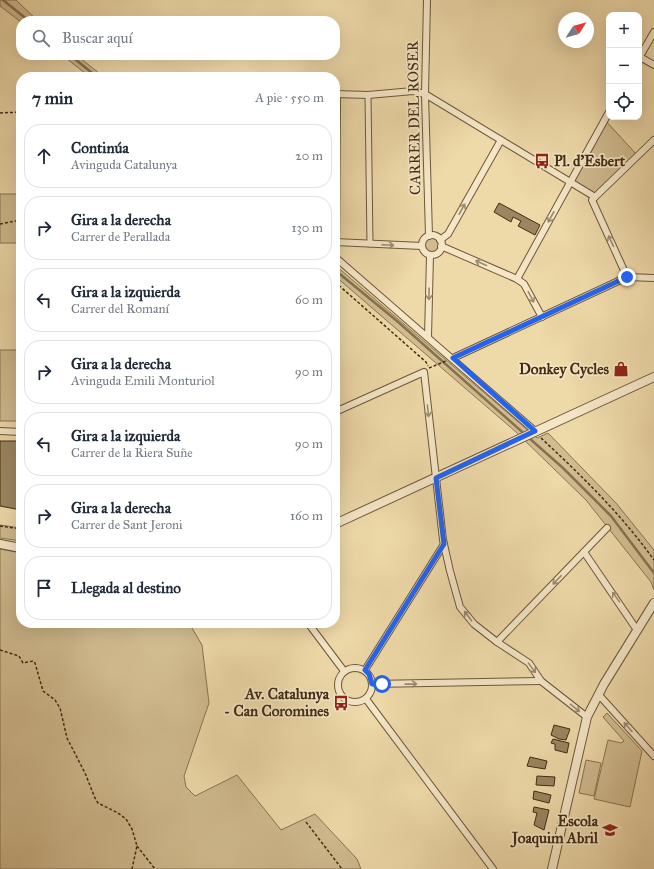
<!DOCTYPE html>
<html lang="es">
<head>
<meta charset="utf-8">
<style>
  body { margin:0; font-family:"IM FELL Great Primer",serif; background:#f6f6f7; color:#1f2937 }
  .controls { position:absolute; right:12px; top:12px; display:grid; overflow:hidden; border-radius:8px; box-shadow:0 4px 16px #0002 }
  .controls button { width:36px; height:36px; display:grid; place-items:center; padding:0; border:0; border-bottom:1px solid #e0e1e3; background:#fff; color:#1f2937; font:20px sans-serif }
  .compass { position:absolute; left:558px; top:12px; width:36px; height:36px; border-radius:50%; background:#fff; box-shadow:0 4px 16px #0002; rotate:54deg }
  .stop { position:absolute; width:12px; height:12px; margin:-9px; border:3px solid #2563eb; border-radius:50%; background:#fff }
  .stop.end { background:#2563eb; border-color:#fff; box-shadow:0 1px 4px #0008 }
  .list { margin:0; padding:0; list-style:none }
  h2 { display:flex; justify-content:space-between; align-items:center; height:52px; margin:0; padding:0 16px; font-size:17px }
  h2 small { font-size:13px; font-weight:400; color:#747a83 }
  .list li { display:grid; grid-template-columns:26px 1fr auto; gap:12px; align-items:center; box-sizing:border-box; height:64px; margin:0 8px 8px; padding:0 8px; border:1px solid #e0e1e3; border-radius:16px }
  .list b { display:block; font-size:15px; white-space:nowrap }
  .list p { margin:0; font-size:13px; white-space:nowrap; color:#747a83 }
  .list em { font-size:13px; font-style:normal; color:#747a83 }
  .icon { flex:none; width:22px; height:22px; fill:none; stroke:currentColor; stroke-width:2; stroke-linecap:round; stroke-linejoin:round }
  .map { position:relative; flex:none; width:654px; height:869px; overflow:hidden }
  .search { position:absolute; background:#fff; box-shadow:0 4px 16px #0002; left:16px; top:16px; width:324px; height:44px; display:flex; align-items:center; gap:10px; box-sizing:border-box; padding:0 14px; border-radius:16px; color:#747a83; font-size:15px }
  .panel { position:absolute; background:#fff; box-shadow:0 4px 16px #0002; left:16px; top:72px; width:324px; height:556px; border-radius:16px }
  .map>svg:first-child { display:block }
  .green { fill:#d1bc90; stroke:#8a7452 }
  .lines { fill:none; stroke-linecap:round; stroke-linejoin:round }
  .stream { stroke:#86714f; stroke-width:2.5 }
  .building { fill:#9b8661; stroke:#422d14 }
  .pedestrian-casing { stroke:#6d5839; stroke-width:7 }
  .minor-casing { stroke:#6d5839; stroke-width:8 }
  .tertiary-casing { stroke:#6d5839; stroke-width:10 }
  .path { stroke:#422d14; stroke-width:1.5; stroke-dasharray:3 2; stroke-linecap:butt }
  .pedestrian { stroke:#f4e6c7; stroke-width:5 }
  .minor { stroke:#f4e6c7; stroke-width:6 }
  .tertiary { stroke:#f4e6c7; stroke-width:8 }
  .oneway { stroke:#9b8a6e }
  .route { stroke:#2563eb; stroke-width:5 }
  .labels { text-anchor:middle; dominant-baseline:central; stroke-width:3.5; stroke-linejoin:round; paint-order:stroke }
  .street-label { font-size:15px; fill:#422d14; stroke:#f4e6c7 }
  .poi-label { font-size:15px; font-weight:bold; fill:#422d14; stroke:#f4e6c7; text-anchor:end }
</style>
</head>
<body>
<div class="map">
<svg width="654" height="869" viewBox="0 0 654 869">
  <rect width="100%" height="100%" fill="#eed9a9"/>
  <filter id="stains"><feTurbulence type="fractalNoise" baseFrequency=".005" numOctaves="4"/><feColorMatrix values="0 0 0 0 .2 0 0 0 0 .09 0 0 0 0 .02 0 0 0 .5 -.17"/></filter>
  <radialGradient id="worn" r=".72"><stop offset=".6" stop-color="#630" stop-opacity="0"/><stop offset="1" stop-color="#630" stop-opacity=".3"/></radialGradient>
  <!-- green -->
  <g class="green">
    <polygon points="0,0 16,0 38,21 21,22 0,6"/>
    <polygon points="62,55 76,55 104,77 90,77"/>
    <polygon points="605,120 638,156 595,196 572,180"/>
    <rect x="0" y="194" width="21" height="49"/>
    <circle cx="432" cy="245" r="10"/>
    <polygon points="335,265 537,438 548,433 616,503 654,550 654,590 651,582 586,500 516,432 335,276"/>
    <rect x="0" y="350" width="21" height="71"/>
    <polygon points="0,525 21,528 21,541 0,538"/>
    <polygon points="0,549 21,553 21,623 189,623 202,645 209,703 184,776 186,787 195,796 237,775 281,830 315,814 357,859 361,869 0,869"/>
    <polygon points="607,713 642,751 630,807 594,799 608,740 621,743 624,741 603,717"/>
    <polygon points="586,760 601,763 594,796 579,793"/>
  </g>
  <g class="lines">
    <!-- stream -->
    <g class="stream">
      <polyline points="3,0 29,21"/>
      <polyline points="70,55 97,77"/>
      <polyline points="335,270 397,321 563,468 611,516 654,573"/>
    </g>
  </g>
  <!-- building -->
  <g class="building">
    <polygon points="499,203 540,225 535,235 518,226 521,221 513,217 511,222 494,212"/>
    <polygon points="0,441 21,441 21,510 0,506"/>
    <polygon points="554,725 570,729 566,740 559,739 551,735"/>
    <polygon points="553,739 569,743 567,753 555,750 555,744 551,743"/>
    <polygon points="530,757 547,761 545,769 527,766"/>
    <polygon points="537,776 555,777 554,786 536,785"/>
    <polygon points="534,791 551,795 549,803 533,799"/>
    <polygon points="534,807 549,810 544,830 534,825 537,813 533,812"/>
  </g>
  <g class="lines">
    <!-- pedestrian casing -->
    <g class="pedestrian-casing">
      <polyline id="pedestrian" points="368,95 370,244"/>
    </g>
    <!-- minor casing -->
    <g class="minor-casing">
      <g id="minor">
        <polyline points="427,0 425,94 429,236"/>
        <polyline points="640,57 654,65"/>
        <polyline points="639,58 654,32"/>
        <polyline points="335,94 368,95 413,91 425,94 595,197"/>
        <circle cx="432" cy="245" r="10"/>
        <polyline points="440,240 448,234 501,140"/>
        <polyline points="335,242 422,246"/>
        <polyline points="441,246 517,279 524,284 542,317"/>
        <polyline points="335,257 535,431"/>
        <polyline points="336,257 337,94"/>
        <polyline points="627,277 592,200 654,140"/>
        <polyline points="517,279 609,112"/>
        <polyline points="428,337 430,255"/>
        <polyline points="453,358 627,277 654,278"/>
        <polyline points="335,412 424,372 443,540 450,571 460,607 474,624 497,642"/>
        <polyline points="0,431 21,432"/>
        <polyline points="584,552 637,630"/>
        <polyline points="308,623 344,671"/>
        <circle cx="355" cy="685" r="17"/>
        <polyline points="365,670 444,544"/>
        <polyline points="372,684 541,681"/>
        <polyline points="599,695 654,756"/>
        <polyline points="366,699 493,869"/>
        <polyline points="587,717 541,681 529,663 497,642 607,528"/>
      </g>
    </g>
    <!-- tertiary casing -->
    <g class="tertiary-casing">
      <g id="tertiary">
        <polyline points="335,524 654,377"/>
        <polyline points="0,544 21,548"/>
        <polyline points="552,869 587,717 604,684 654,603"/>
      </g>
    </g>
    <!-- path -->
    <g class="path">
      <polyline points="0,113 21,112"/>
      <polyline points="0,224 21,220"/>
      <polyline points="335,282 426,362 428,366"/>
      <polyline points="429,368 446,361"/>
      <path d="M541,438C582,476 621,514 654,560"/>
      <polyline points="0,526 21,529"/>
      <polyline points="0,650 19,656 23,663 33,661 35,663 43,691 55,700 60,708 67,738 85,773 95,798 98,803 118,813 126,819 132,829 137,846 132,869"/>
      <polyline points="306,822 342,869"/>
      <polyline points="137,846 155,869"/>
    </g>
    <!-- pedestrian -->
    <use href="#pedestrian" class="pedestrian"/>
    <!-- minor -->
    <use href="#minor" class="minor"/>
    <!-- tertiary -->
    <use href="#tertiary" class="tertiary"/>
  </g>
  <!-- one-way arrows -->
  <defs><path id="oneway-shaft" d="M-6 0H5M1.5-3L5.5 0L1.5 3" fill="none" stroke-width="1.6" stroke-linecap="round" stroke-linejoin="round"/></defs>
  <g class="oneway">
    <use href="#oneway-shaft" transform="translate(462 209) rotate(-61)"/>
    <use href="#oneway-shaft" transform="translate(551 217) rotate(119)"/>
    <use href="#oneway-shaft" transform="translate(611 241) rotate(-115)"/>
    <use href="#oneway-shaft" transform="translate(388 245) rotate(3)"/>
    <use href="#oneway-shaft" transform="translate(481 263) rotate(-156)"/>
    <use href="#oneway-shaft" transform="translate(429 294) rotate(91)"/>
    <use href="#oneway-shaft" transform="translate(531 297) rotate(62)"/>
    <use href="#oneway-shaft" transform="translate(428 411) rotate(84)"/>
    <use href="#oneway-shaft" transform="translate(557 580) rotate(134)"/>
    <use href="#oneway-shaft" transform="translate(616 597) rotate(-125)"/>
    <use href="#oneway-shaft" transform="translate(468 616) rotate(-127)"/>
    <use href="#oneway-shaft" transform="translate(532 668) rotate(54)"/>
    <use href="#oneway-shaft" transform="translate(411 684) rotate(-1)"/>
    <use href="#oneway-shaft" transform="translate(575 708) rotate(39)"/>
    <use href="#oneway-shaft" transform="translate(628 727) rotate(-132)"/>
  </g>
  <g class="lines">
    <!-- route -->
    <polyline class="route" points="382,684 372,684 369,674 365,670 444,544 436,478 535,431 453,358 627,277"/>
  </g>
  <!-- icons -->
  <defs>
    <g id="bus-bare" transform="scale(1.2)"><path d="M-5-6H5V4H4V6H2V4H-2V6H-4V4H-5ZM-3.5-4V0h7V-4ZM-3.5 1.2v1.5H-2V1.2ZM2 1.2v1.5H3.5V1.2Z" fill="#8f2418" stroke="#f4e6c7" stroke-width="2.5" paint-order="stroke"/></g>
    <g id="shop-bare" transform="scale(1.2)"><path d="M-5-2.5h2.3a2.7 3.5 0 0 1 5.4 0H5L5.5 6h-11ZM-1.5-2.5h3a1.5 2.3 0 0 0-3 0Z" fill="#8f2418" stroke="#f4e6c7" stroke-width="2.5" paint-order="stroke"/></g>
    <g id="school-bare" transform="scale(1.2)"><path d="M0-5L7-2L0 1L-7-2ZM-4 1L0 2.5L4 1V4Q0 6-4 4Z" fill="#8f2418" stroke="#f4e6c7" stroke-width="2.5" paint-order="stroke"/></g>
  </defs>
  <g fill-rule="evenodd">
    <use href="#bus-bare" x="542" y="161"/>
    <use href="#shop-bare" x="621" y="369"/>
    <use href="#bus-bare" x="341" y="703"/>
    <use href="#school-bare" x="610" y="830"/>
  </g>
  <g class="labels">
    <!-- street labels -->
    <g class="street-label">
      <text transform="translate(414 118) rotate(-91)">CARRER DEL ROSER</text>
    </g>
    <!-- poi labels -->
    <g class="poi-label">
      <text x="554" y="161" text-anchor="start">Pl. d'Esbert</text>
      <text x="609" y="369">Donkey Cycles</text>
      <text x="329" y="694">Av. Catalunya<tspan x="329" dy="17">- Can Coromines</tspan></text>
      <text x="598" y="821">Escola<tspan x="598" dy="17">Joaquim Abril</tspan></text>
    </g>
  </g>
  <rect width="100%" height="100%" filter="url(#stains)"/>
  <rect width="100%" height="100%" fill="url(#worn)"/>
</svg>
<div class="controls">
<button>+</button>
<button>−</button>
<button><svg class="icon" aria-label="locate" viewBox="0 0 24 24"><circle cx="12" cy="12" r="6"/><path d="M12 2v4M12 18v4M2 12h4M18 12h4"/></svg></button>
</div>
<svg class="compass" viewBox="-18 -18 36 36"><path d="M0-13l5 13h-10z" fill="#e53935"/><path d="M0 13l5-13h-10z" fill="#747a83"/></svg>
<div class="stop" style="left:382px;top:684px"></div>
<div class="stop end" style="left:627px;top:277px"></div>
<div class="search"><svg class="icon" aria-label="search" viewBox="0 0 24 24"><circle cx="10" cy="10" r="6"/><path d="M15 15l6 6"/></svg>Buscar aquí</div>
<section class="panel">
<h2>7 min<small>A pie · 550 m</small></h2>
<ul class="list">
<li><svg class="icon" aria-label="ahead" viewBox="0 0 24 24"><path d="M12 20V5M6 11l6-6 6 6"/></svg><div><b>Continúa</b><p>Avinguda Catalunya</p></div><em>20 m</em></li>
<li><svg class="icon" aria-label="right" viewBox="0 0 24 24"><path d="M7 20v-9h11M14 6l5 5-5 5"/></svg><div><b>Gira a la derecha</b><p>Carrer de Perallada</p></div><em>130 m</em></li>
<li><svg class="icon" aria-label="left" viewBox="0 0 24 24"><path d="M17 20v-9H6M10 6l-5 5 5 5"/></svg><div><b>Gira a la izquierda</b><p>Carrer del Romaní</p></div><em>60 m</em></li>
<li><svg class="icon" aria-label="right" viewBox="0 0 24 24"><path d="M7 20v-9h11M14 6l5 5-5 5"/></svg><div><b>Gira a la derecha</b><p>Avinguda Emili Monturiol</p></div><em>90 m</em></li>
<li><svg class="icon" aria-label="left" viewBox="0 0 24 24"><path d="M17 20v-9H6M10 6l-5 5 5 5"/></svg><div><b>Gira a la izquierda</b><p>Carrer de la Riera Suñe</p></div><em>90 m</em></li>
<li><svg class="icon" aria-label="right" viewBox="0 0 24 24"><path d="M7 20v-9h11M14 6l5 5-5 5"/></svg><div><b>Gira a la derecha</b><p>Carrer de Sant Jeroni</p></div><em>160 m</em></li>
<li><svg class="icon" aria-label="arrive" viewBox="0 0 24 24"><path d="M6 21V4h12l-3 4 3 4H6"/></svg><div><b>Llegada al destino</b></div></li>
</ul>
</section>
</div>
</body>
</html>
